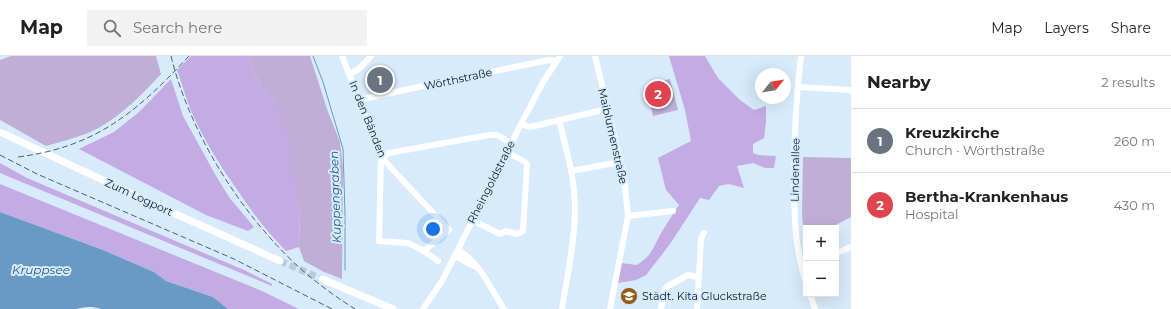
<!DOCTYPE html>
<html lang="en">
<head>
<meta charset="utf-8">
<style>
  body { margin:0; font-family:Montserrat,sans-serif; background:#f2f2f2; color:#202124 }
  .controls { position:absolute; right:12px; bottom:12px; display:grid; overflow:hidden; border-radius:0px; box-shadow:0 4px 16px #0002 }
  .controls button { width:36px; height:36px; display:grid; place-items:center; padding:0; border:0; border-bottom:1px solid #e0e0e0; background:#fff; color:#202124; font:20px sans-serif }
  .compass { position:absolute; left:755px; top:12px; width:36px; height:36px; border-radius:50%; background:#fff; box-shadow:0 4px 16px #0002; rotate:60deg }
  .you { position:absolute; left:433px; top:173px; width:14px; height:14px; margin:-10px; border:3px solid #fff; border-radius:50%; background:#1a73e8; box-shadow:0 0 0 6px #1a73e833 }
  .badge { display:grid; place-items:center; width:26px; height:26px; border-radius:50%; background:#db2777; color:#fff; font-size:13px; font-weight:700 }
  .pin { position:absolute; translate:-50% -50%; border:2px solid #fff; box-shadow:0 1px 4px #0006 }
  .list { margin:0; padding:0; list-style:none }
  h2 { display:flex; justify-content:space-between; align-items:center; height:52px; margin:0; padding:0 16px; font-size:17px }
  h2 small { font-size:13px; font-weight:400; color:#757577 }
  .list li { display:grid; grid-template-columns:26px 1fr auto; gap:12px; align-items:center; box-sizing:border-box; height:64px; padding:0 16px; border-top:1px solid #e0e0e0 }
  .list b { display:block; font-size:15px; white-space:nowrap }
  .list p { margin:0; font-size:13px; white-space:nowrap; color:#757577 }
  .list em { font-size:13px; font-style:normal; color:#757577 }
  .icon { flex:none; width:22px; height:22px; fill:none; stroke:currentColor; stroke-width:2; stroke-linecap:round; stroke-linejoin:round }
  .map { position:relative; flex:none; width:851px; height:253px; overflow:hidden }
  header { display:flex; align-items:center; gap:24px; box-sizing:border-box; height:56px; padding:0 20px; background:#fff; border-bottom:1px solid #e0e0e0 }
  header strong { font-size:19px }
  nav { display:flex; gap:22px; margin-inline-start:auto; font-size:14px }
  .search { width:280px; height:36px; background:#f2f2f2; display:flex; align-items:center; gap:10px; box-sizing:border-box; padding:0 14px; border-radius:0px; color:#757577; font-size:15px }
  main { display:flex }
  aside { flex:1; background:#fff }
  .map>svg:first-child { display:block }
  .green { fill:#bfaed6 }
  .forest { fill:#c3abe4 }
  .water { fill:#679ac4 }
  .lines { fill:none; stroke-linecap:round; stroke-linejoin:round }
  .stream { stroke:#679ac4; stroke-width:1 }
  .major-tunnel { stroke:#b8ccdd; stroke-width:7; stroke-dasharray:7 3.5; stroke-linecap:butt }
  .minor { stroke:#fff; stroke-width:6 }
  .major { stroke:#fff; stroke-width:7 }
  .rail { stroke:#4d6170; stroke-width:1; stroke-dasharray:6 3; stroke-linecap:butt }
  .labels { text-anchor:middle; dominant-baseline:central; stroke-width:4; stroke-linejoin:round; paint-order:stroke }
  .street-label { font-size:11px; fill:#081c2b; stroke:#d7ebfc }
  .poi-label { font-size:11px; fill:#081c2b; stroke:#d7ebfc; text-anchor:start }
  .water-label { font-size:12px; font-style:italic; fill:#1e5882; stroke:#d7ebfc }
</style>
</head>
<body>
<header>
<strong>Map</strong>
<div class="search"><svg class="icon" aria-label="search" viewBox="0 0 24 24"><circle cx="10" cy="10" r="6"/><path d="M15 15l6 6"/></svg>Search here</div>
<nav><a>Map</a><a>Layers</a><a>Share</a></nav>
</header>
<main>
<div class="map">
<svg width="851" height="253" viewBox="0 0 851 253">
  <rect width="100%" height="100%" fill="#d7ebfc"/>
  <!-- green -->
  <g class="green">
    <path d="M11,0H156L161,18C142,39 115,66 88,77C75,82 60,86 46,90L0,64V4Z"/>
    <polygon points="247,0 310,0 327,53 340,86 343,113 342,223 324,216 304,205 299,191 300,156 275,46 260,30 252,10"/>
    <polygon points="670,23 678,54 653,60 646,29"/>
    <polygon points="803,101 851,102 851,161 830,172 806,172 806,184 804,185 802,157"/>
  </g>
  <!-- forest -->
  <g class="forest">
    <path d="M191,0H247L252,10L260,30L275,46L290,85L295,132L300,156L299,191L286,195C267,176 251,155 236,132C219,108 203,82 191,55C186,42 182,28 177,14Z"/>
    <path d="M669,0H705L718,22L740,44L754,54L766,50V66L764,82L753,88V97L758,99L776,100L774,112H765L753,107L737,110L744,132L729,128L719,130L709,144L700,142L670,188L646,219L636,224L618,227L621,207L637,209C652,199 652,194 660,179C666,169 672,159 679,149L666,134L658,102L691,85L685,54Z"/>
    <polygon points="171,23 183,60 216,120 229,141 254,171 248,175 206,159 79,93 114,76 139,56"/>
    <polygon points="0,107 27,122 244,214 272,228 272,230 0,117"/>
    <polygon points="0,128 262,235 299,253 228,253 213,241 166,225 154,216 103,194 0,156"/>
  </g>
  <!-- water -->
  <path class="water" d="M0,156L103,194L154,216L166,225L213,241L228,253H101C92,250 85,251 76,253H0Z"/>
  <g class="lines">
    <!-- stream -->
    <polyline class="stream" points="313,0 323,26 343,93 345,158 345,214"/>
    <!-- major-tunnel -->
    <polyline class="major-tunnel" points="280,205 322,223"/>
    <!-- minor -->
    <g class="minor">
      <polyline points="342,0 381,101 449,174 424,195"/>
      <polyline points="595,0 624,121 628,160 610,253"/>
      <path d="M801,0C796,41 794,83 794,124C794,158 795,194 806,227"/>
      <polyline points="349,18 359,13 371,0"/>
      <polyline points="798,31 851,34"/>
      <polyline points="359,44 446,25 549,4 556,5"/>
      <path d="M559,64C566,93 575,122 575,152C575,185 567,221 562,253"/>
      <polyline points="521,68 530,71 607,53"/>
      <polyline points="571,115 620,106"/>
      <polyline points="628,160 673,155"/>
      <polyline points="472,164 500,178 506,175 517,178 523,175 527,108 525,106 507,96"/>
      <path d="M458,194C480,206 490,232 504,253"/>
      <polyline points="836,197 851,191"/>
      <polyline points="455,200 476,211"/>
      <polyline points="438,205 424,195 408,187 379,185 381,101 389,97 489,79 497,79 511,87"/>
      <polyline points="810,238 815,253"/>
      <polyline points="423,253 442,225 521,68 543,26 560,0"/>
      <polyline points="661,253 665,233 668,230 688,219 698,221"/>
      <polyline points="697,253 701,183 704,177"/>
    </g>
    <!-- major -->
    <g class="major">
      <polyline points="0,76 158,150 280,205"/>
      <polyline points="322,223 393,253"/>
    </g>
    <!-- rail -->
    <g class="rail">
      <path d="M171,0C190,78 242,160 301,213C318,228 336,241 355,253"/>
      <polyline points="0,99 37,118 234,203 332,253"/>
      <path d="M18,101C96,91 137,56 189,0"/>
    </g>
  </g>
  <!-- icons -->
  <defs>
    <g id="school-disc" transform="scale(0.9)"><circle r="9.5" fill="#955b19" stroke="#d7ebfc"/><path d="M0-5L7-2L0 1L-7-2ZM-4 1L0 2.5L4 1V4Q0 6-4 4Z" fill="#fff"/></g>
  </defs>
  <g fill-rule="evenodd">
    <use href="#school-disc" x="629" y="240"/>
  </g>
  <g class="labels">
    <!-- street labels -->
    <g class="street-label">
      <text transform="translate(458 23) rotate(-12)">Wörthstraße</text>
      <text transform="translate(368 63) rotate(68)">In den Bänden</text>
      <text transform="translate(613 80) rotate(77)">Maiblumenstraße</text>
      <text transform="translate(795 114) rotate(-89)">Lindenallee</text>
      <text transform="translate(491 126) rotate(-63)">Rheingoldstraße</text>
      <text transform="translate(139 141) rotate(25)">Zum Logport</text>
    </g>
    <!-- poi labels -->
    <g class="poi-label">
      <text x="642" y="240">Städt. Kita Gluckstraße</text>
    </g>
    <!-- water labels -->
    <g class="water-label">
      <text transform="translate(335 141) rotate(-92)">Kuppengraben</text>
      <text x="41" y="213">Kruppsee</text>
    </g>
  </g>
</svg>
<div class="controls">
<button>+</button>
<button>−</button>
</div>
<svg class="compass" viewBox="-18 -18 36 36"><path d="M0-13l5 13h-10z" fill="#e53935"/><path d="M0 13l5-13h-10z" fill="#757577"/></svg>
<div class="you"></div>
<div class="pin badge" style="left:380px;top:24px;background:#6b7280">1</div>
<div class="pin badge" style="left:658px;top:38px;background:#e0444e">2</div>
</div>
<aside>
<h2>Nearby<small>2 results</small></h2>
<ul class="list">
<li><span class="badge" style="background:#6b7280">1</span><div><b>Kreuzkirche</b><p>Church · Wörthstraße</p></div><em>260 m</em></li>
<li><span class="badge" style="background:#e0444e">2</span><div><b>Bertha-Krankenhaus</b><p>Hospital</p></div><em>430 m</em></li>
</ul>
</aside>
</main>
</body>
</html>
